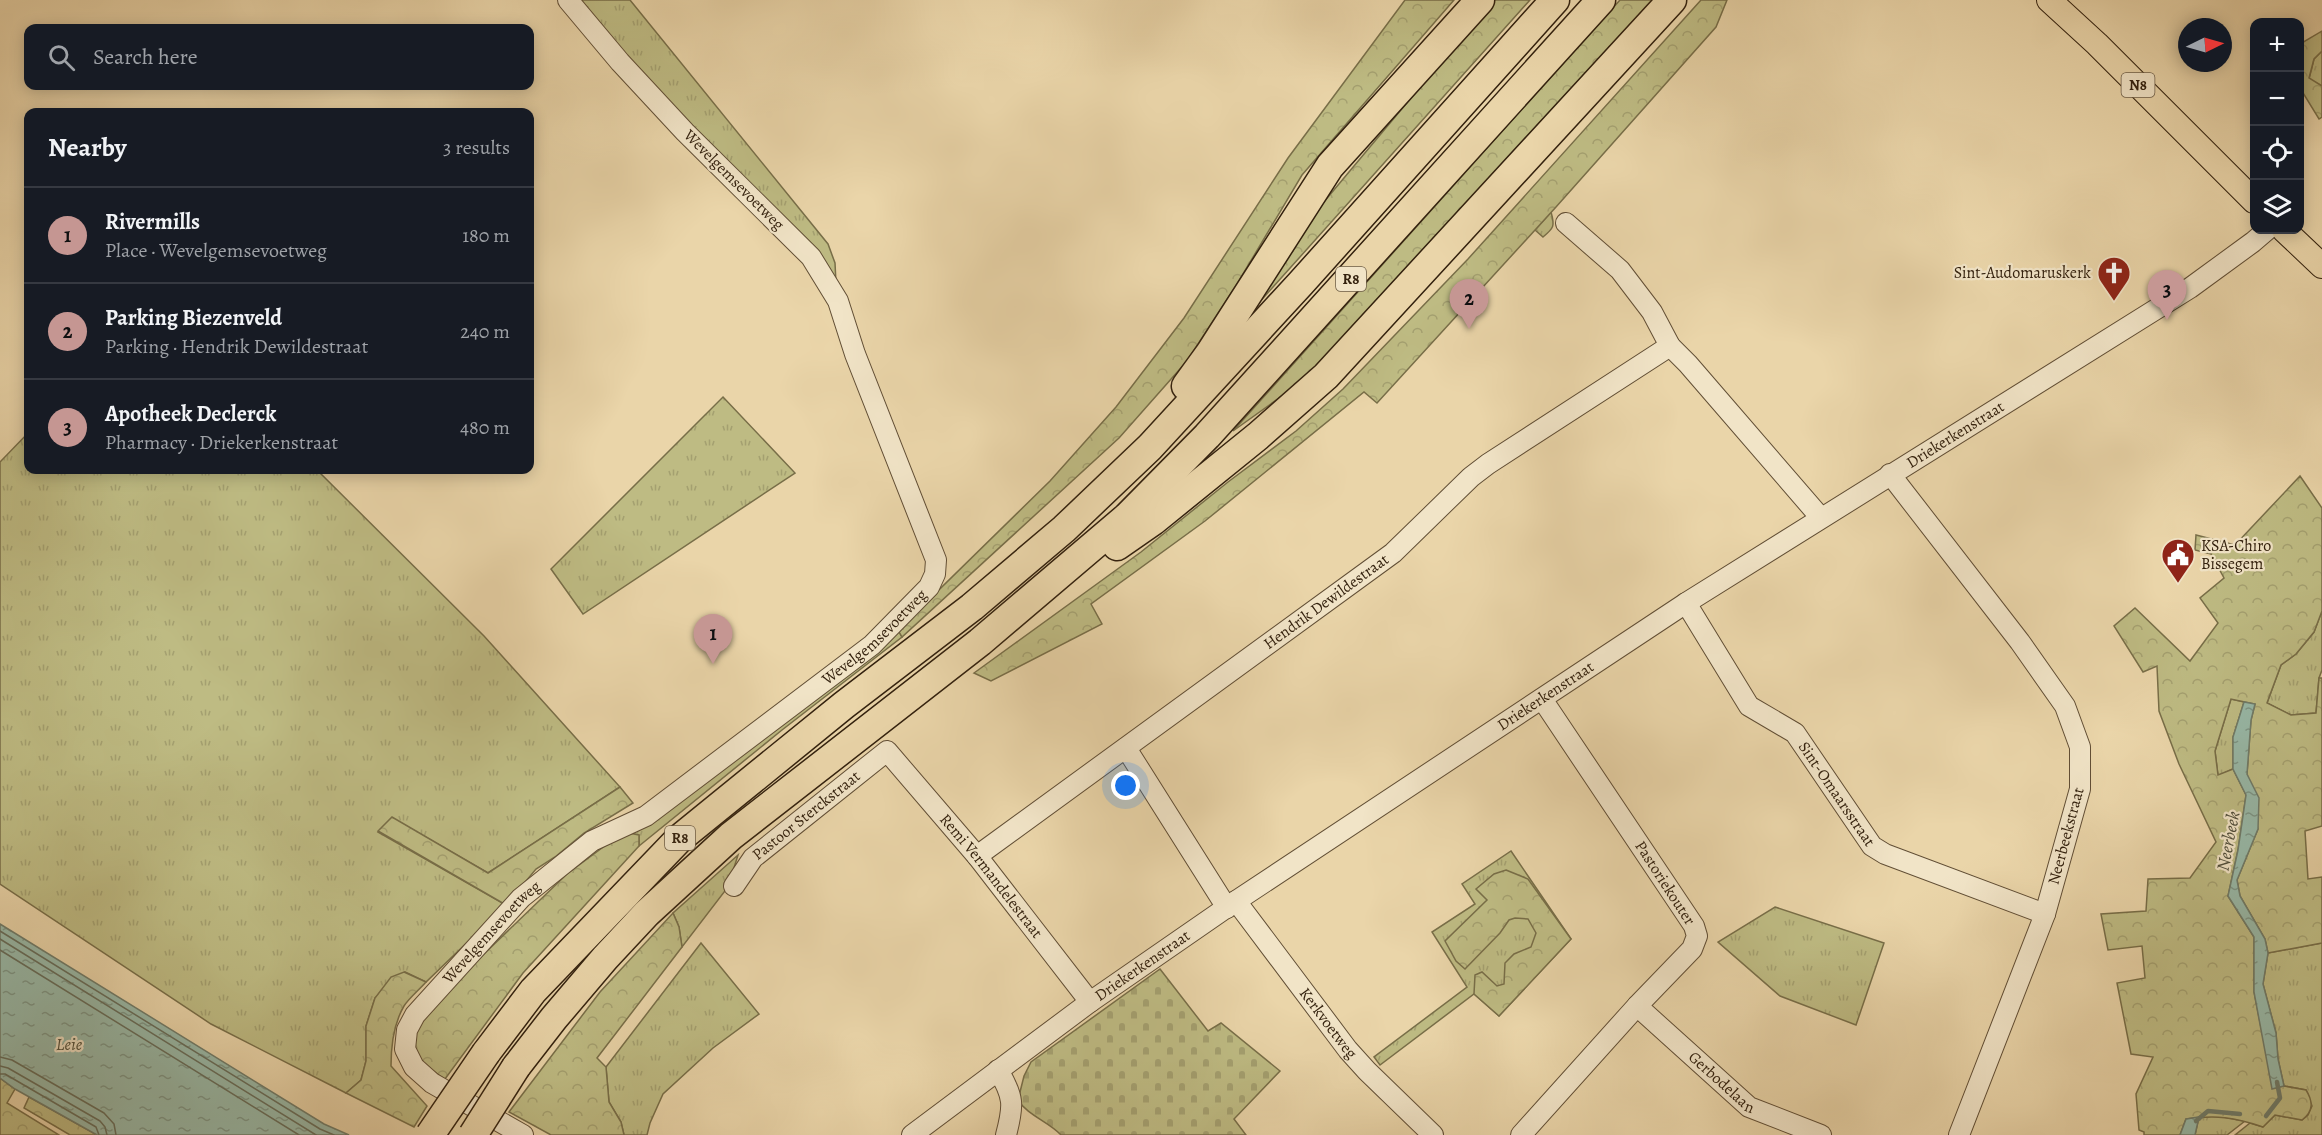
<!DOCTYPE html>
<html lang="en">
<head>
<meta charset="utf-8">
<style>
  body { margin:0; font-family:Alegreya,serif; background:#242831; color:#f1f3f6 }
  .controls { position:absolute; right:18px; top:18px; display:grid; overflow:hidden; border-radius:12px; box-shadow:0 3px 15px #0003 }
  .controls button { width:54px; height:54px; display:grid; place-items:center; padding:0; border:0; border-bottom:2px solid #363941; background:#171b24; color:#f1f3f6; font:30px sans-serif }
  .compass { position:absolute; left:2178px; top:18px; width:54px; height:54px; border-radius:50%; background:#171b24; box-shadow:0 3px 15px #0003; rotate:85deg }
  .you { position:absolute; left:1126px; top:786px; width:21px; height:21px; margin:-15px; border:4px solid #fff; border-radius:50%; background:#1a73e8; box-shadow:0 0 0 9px #1a73e833 }
  .badge { display:grid; place-items:center; width:39px; height:39px; border-radius:50%; background:#c59692; color:#111; font-size:20px; font-weight:700 }
  .pin { position:absolute; translate:-50% -50px; filter:drop-shadow(0 2px 3px #0008) }
  .pin::after { content:''; position:absolute; top:32px; width:21px; height:18px; background:inherit; clip-path:polygon(0 0,100% 0,50% 100%) }
  .list { margin:0; padding:0; list-style:none }
  h2 { display:flex; justify-content:space-between; align-items:center; height:78px; margin:0; padding:0 24px; font-size:26px }
  h2 small { font-size:20px; font-weight:400; color:#9ea1a6 }
  .list li { display:grid; grid-template-columns:39px 1fr auto; gap:18px; align-items:center; box-sizing:border-box; height:96px; padding:0 24px; border-top:2px solid #363941 }
  .list b { display:block; font-size:22px; white-space:nowrap }
  .list p { margin:0; font-size:20px; white-space:nowrap; color:#9ea1a6 }
  .list em { font-size:20px; font-style:normal; color:#9ea1a6 }
  .icon { flex:none; width:33px; height:33px; fill:none; stroke:currentColor; stroke-width:2; stroke-linecap:round; stroke-linejoin:round }
  .map { position:relative; flex:none; width:2322px; height:1135px; overflow:hidden }
  .search { position:absolute; background:#171b24; box-shadow:0 3px 15px #0003; left:24px; top:24px; width:510px; height:66px; display:flex; align-items:center; gap:15px; box-sizing:border-box; padding:0 21px; border-radius:12px; color:#9ea1a6; font-size:22px }
  .panel { position:absolute; background:#171b24; box-shadow:0 3px 15px #0003; left:24px; top:108px; width:510px; height:366px; border-radius:12px }
  .map>svg:first-child { display:block }
  .grass { fill:url(#grass-tufts); stroke:#786e48; stroke-width:1.5 }
  .forest { fill:url(#forest-crowns); stroke:#786e48; stroke-width:1.5 }
  .cemetery { fill:url(#cemetery-stones); stroke:#786e48; stroke-width:1.5 }
  .water { fill:url(#water-ripples); stroke:#707c6a; stroke-width:1.5 }
  .lines { fill:none; stroke-linecap:round; stroke-linejoin:round }
  .shore { stroke:#666d5b; stroke-width:1.5 }
  .stream { stroke:#707c6a; stroke-width:4.5 }
  .minor-casing { stroke:#614e35; stroke-width:22 }
  .major-casing { stroke:#33210e; stroke-width:26 }
  .highway-casing { stroke:#33210e; stroke-width:31 }
  .minor { stroke:#f1e4c7; stroke-width:20 }
  .major { stroke:#ead5a9; stroke-width:24 }
  .highway { stroke:#ead5a9; stroke-width:28 }
  .highway-bridge-casing { stroke:#33210e; stroke-width:31; stroke-linecap:butt }
  .highway-bridge { stroke:#ead5a9; stroke-width:28 }
  .labels { text-anchor:middle; dominant-baseline:central; stroke-width:4.5; stroke-linejoin:round; paint-order:stroke }
  .shield { fill:#f1e4c7; stroke:#6c5c46; stroke-width:1.5 }
  .shield-label { font-size:15px; font-weight:bold; fill:#33210e }
  .street-label { font-size:16px; fill:#33210e; stroke:#f1e4c7 }
  .poi-label { font-size:16px; fill:#33210e; stroke:#f1e4c7; text-anchor:end }
  .water-label { font-size:18px; font-style:italic; fill:#514f3c; stroke:#f1e4c7 }
</style>
</head>
<body>
<div class="map">
<svg width="2322" height="1135" viewBox="0 0 2322 1135">
  <defs>
    <pattern id="grass-tufts" width="24" height="20" patternUnits="userSpaceOnUse" patternTransform="scale(1.5)"><rect width="24" height="20" fill="#bebb83"/><path d="M3 7l-1-3M5 7V3M7 7l1-3M15 17l-1-3M17 17v-4M19 17l1-3" fill="none" stroke="#a4a070"/></pattern>
    <pattern id="forest-crowns" width="20" height="18" patternUnits="userSpaceOnUse" patternTransform="scale(1.5)"><rect width="20" height="18" fill="#bebb83"/><path d="M2 6a3 3 0 1 1 6 0M12 15a3 3 0 1 1 6 0" fill="none" stroke="#a4a070"/></pattern>
    <pattern id="cemetery-stones" width="16" height="16" patternUnits="userSpaceOnUse" patternTransform="scale(1.5)"><rect width="16" height="16" fill="#bebb83"/><path d="M2 7V4a2 2 0 0 1 4 0v3zM10 15v-3a2 2 0 0 1 4 0v3z" fill="#a4a070"/></pattern>
    <pattern id="water-ripples" width="26" height="14" patternUnits="userSpaceOnUse" patternTransform="scale(1.5)"><rect width="26" height="14" fill="#98b9a8"/><path d="M2 4q2-2 4 0t4 0M15 11q2-2 4 0t4 0" fill="none" stroke="#7d9687"/></pattern>
  </defs>
  <rect width="100%" height="100%" fill="#ead5a9"/>
  <filter id="stains"><feTurbulence type="fractalNoise" baseFrequency=".00333" numOctaves="4"/><feColorMatrix values="0 0 0 0 .2 0 0 0 0 .09 0 0 0 0 .02 0 0 0 .5 -.17"/></filter>
  <radialGradient id="worn" r=".72"><stop offset=".6" stop-color="#630" stop-opacity="0"/><stop offset="1" stop-color="#630" stop-opacity=".3"/></radialGradient>
  <!-- grass -->
  <g class="grass">
    <polygon points="577,0 630,0 828,244 835,263 836,283 662,100"/>
    <polygon points="2322,51 2322,86 2309,79 2314,59"/>
    <path d="M1551,212C1555,226 1554,228 1543,237L1535,230Z"/>
    <polygon points="723,397 795,473 583,614 551,569"/>
    <polygon points="28,433 28,470 317,470 484,636 620,787 488,873 392,818 378,832 506,905 426,982 405,972 375,998 366,1026 366,1061 361,1080 346,1093 211,1024 0,884 0,462"/>
    <polygon points="2322,611 2322,670 2319,678 2316,713 2291,715 2267,703 2281,665 2296,654 2314,632"/>
    <polygon points="898,630 902,637 782,730 639,846 639,835 629,833"/>
    <polygon points="2231,699 2244,702 2233,737 2233,769 2218,776 2215,751"/>
    <polygon points="1511,851 1571,939 1499,1016 1474,994 1380,1065 1374,1057 1467,987 1432,932 1475,904 1462,884"/>
    <polygon points="738,855 728,887 682,947 679,927 673,913"/>
    <polygon points="1775,907 1884,943 1856,1025 1780,996 1718,942"/>
    <polygon points="701,943 759,1014 713,1048 663,1094 650,1123 647,1135 624,1135 621,1122 609,1102 606,1067"/>
    <polygon points="2322,943 2322,1135 2235,1135 2250,1123 2263,1127 2275,1115 2302,1120 2308,1115 2312,1106 2306,1090 2284,1086 2278,1059 2276,1033 2263,984 2268,953"/>
    <polygon points="2212,1115 2245,1121 2227,1135 2195,1135 2199,1117"/>
  </g>
  <!-- forest -->
  <g class="forest">
    <polygon points="1405,0 1454,0 1302,175 1237,284 1187,361 1119,438 902,637 898,630 1050,481 1116,407 1184,318 1288,158"/>
    <polygon points="1493,0 1530,0 1257,305 1318,209"/>
    <polygon points="1620,0 1655,0 1428,255 1300,383 1233,431"/>
    <polygon points="1701,0 1727,0 1716,27 1556,207 1377,403 1364,392 1205,521 1091,604 1102,624 991,681 974,673 1141,552 1228,482 1296,431 1343,389 1468,259"/>
    <polygon points="2322,31 2322,51 2314,59 2309,78 2322,86 2322,117 2319,119 2300,88 2300,44"/>
    <path d="M2300,476L2322,508V611L2314,632L2296,654L2281,665L2267,703L2291,715L2316,713L2319,678H2322V826L2305,831L2308,879L2322,877V943L2268,953L2265,939L2240,896L2237,880L2258,829L2247,774L2251,720L2255,704L2231,699L2215,751L2218,775L2233,769L2246,795L2238,850L2228,896L2254,937V992L2273,1088L2284,1086L2306,1090C2313,1101 2314,1111 2302,1120L2275,1115L2263,1127C2234,1117 2216,1115 2186,1119L2180,1135H2144V1132L2139,1130L2136,1094L2153,1057L2131,1054L2117,983L2145,978L2142,946L2108,950L2101,914L2146,911L2148,879L2190,878L2216,842L2179,764L2159,711L2157,666L2143,672L2114,626L2135,608L2190,661L2218,623L2200,598L2224,578L2211,554L2195,550L2196,535L2235,545Z"/>
    <polygon points="620,787 633,803 584,833 555,857 536,869 506,905 378,831 392,817 488,873"/>
    <polygon points="629,833 639,835 639,846 523,973 445,1079 418,1061 413,1044 417,1028 427,1012 461,976 567,874 606,845"/>
    <polygon points="1506,870 1528,879 1571,939 1499,1016 1474,994 1475,975 1482,972 1497,986 1504,984 1505,963 1514,954 1531,947 1536,933 1528,919 1515,918 1509,920 1500,933 1465,969 1456,961 1445,941 1487,900 1476,889 1494,874"/>
    <polygon points="673,913 679,927 682,947 597,1058 606,1067 609,1102 621,1122 624,1135 551,1135 509,1112 600,992"/>
    <path d="M404,972L426,982C419,990 409,998 404,1006C394,1023 391,1047 391,1066L427,1106L414,1127L346,1093L361,1080L366,1061V1026L375,998L391,977Z"/>
    <polygon points="0,1078 15,1089 7,1103 59,1135 0,1135"/>
    <polygon points="29,1097 97,1135 70,1135 24,1108"/>
  </g>
  <!-- cemetery -->
  <path class="cemetery" d="M1160,969L1208,1031L1221,1023L1280,1071L1234,1119L1246,1135H1061C1049,1122 1027,1115 1018,1100L1024,1076L1031,1062Z"/>
  <!-- water -->
  <g class="water">
    <polygon points="2244,702 2255,704 2251,720 2247,774 2259,798 2258,829 2237,880 2240,896 2265,939 2268,953 2263,984 2276,1033 2278,1059 2284,1086 2272,1089 2254,992 2254,937 2228,896 2238,850 2246,795 2233,769 2233,737"/>
    <polygon points="0,924 324,1124 349,1135 97,1135 15,1089 0,1078"/>
    <polygon points="2199,1117 2195,1135 2180,1135 2186,1119"/>
  </g>
  <g class="lines">
    <!-- shore -->
    <g class="shore">
      <polyline points="0,931 320,1129 334,1135"/>
      <polyline points="0,939 316,1135"/>
      <polyline points="0,950 299,1135"/>
      <polyline points="0,1057 12,1060 104,1113 114,1124 116,1135"/>
      <polyline points="0,1066 8,1068 100,1121 105,1127 107,1135"/>
      <polyline points="0,1074 5,1074 96,1127 99,1135"/>
    </g>
    <!-- stream -->
    <g class="stream">
      <polyline points="2266,1116 2280,1098 2277,1082"/>
      <polyline points="2196,1121 2208,1111 2240,1114"/>
    </g>
    <!-- minor casing -->
    <g class="minor-casing">
      <g id="minor">
        <polyline points="1566,223 1620,270 1652,312 1670,346 1688,364 1821,518"/>
        <polyline points="1890,474 2020,642 2065,706 2080,747 2080,789 2045,914 1959,1135"/>
        <path id="s1" d="M1686,603L1749,706L1795,733L1872,846L1885,854L2045,914"/>
        <polyline points="1126,748 1227,908"/>
        <path id="s2" d="M977,856L1393,553L1471,477L1488,464L1670,346"/>
        <path id="s3" d="M734,886L753,858L887,751L977,856L1090,1002"/>
        <path id="s4" d="M1236,901L1348,1050L1367,1071L1433,1135"/>
        <path id="s5" d="M1637,1006L1749,1107L1821,1135"/>
        <path d="M998,1070C1014,1097 1014,1105 1006,1135"/>
        <path id="s6" d="M523,1135L432,1083L414,1067L405,1049L407,1030L415,1015L521,898L592,841L646,816L872,645L929,587L935,574L936,560L855,354L838,301L811,257L685,132L620,62L568,0"/>
        <path id="s7" d="M912,1135L1090,1002L1236,901L1686,603L2190,288L2253,242L2267,230"/>
        <polyline points="1521,1135 1637,1006 1692,949 1697,936 1694,926 1542,699"/>
      </g>
    </g>
    <!-- major casing -->
    <g class="major-casing">
      <g id="major">
        <polyline points="2049,0 2097,44 2254,201"/>
        <polyline points="2284,230 2322,266"/>
      </g>
    </g>
    <!-- highway casing -->
    <g class="highway-casing">
      <g id="highway">
        <polyline points="1186,386 1210,353 1330,166 1480,0"/>
        <polyline points="1117,546 1153,521 1258,436 1326,376 1672,0"/>
        <polyline points="486,1053 533,991 679,839 844,705 972,607 1064,529 1150,447 1301,283 1555,0"/>
        <polyline points="516,1067 554,1018 605,958 647,913 731,836 980,642 1127,517 1207,436 1601,0"/>
      </g>
    </g>
    <!-- minor -->
    <use href="#minor" class="minor"/>
    <!-- major -->
    <use href="#major" class="major"/>
    <!-- highway -->
    <use href="#highway" class="highway"/>
    <!-- highway-bridge casing -->
    <g class="highway-bridge-casing">
      <g id="highway-bridge">
        <polyline points="430,1135 486,1053"/>
        <polyline points="473,1135 516,1067"/>
      </g>
    </g>
    <!-- highway-bridge -->
    <use href="#highway-bridge" class="highway-bridge"/>
  </g>
  <!-- icons -->
  <defs>
    <g id="church-pin" transform="scale(1.725)"><path d="M0 17L-7.5 6A9.5 9.5 0 1 1 7.5 6Z" fill="#8f2418" stroke="#f1e4c7"/><path d="M-1.2-6h2.4v3.5h3.3v2.4h-3.3V6h-2.4V-.1h-3.3v-2.4h3.3Z" fill="#fff"/></g>
    <g id="civic-pin" transform="scale(1.725)"><path d="M0 17L-7.5 6A9.5 9.5 0 1 1 7.5 6Z" fill="#8f2418" stroke="#f1e4c7"/><path d="M-.6-6.5H3V-4.5H.6V-3L4-1V1h2V6H-6V1h2V-1L-.6-3ZM-1.2 2.5V6h2.4V2.5Z" fill="#fff"/></g>
  </defs>
  <g fill-rule="evenodd">
    <use href="#church-pin" x="2114" y="273"/>
    <use href="#civic-pin" x="2178" y="555"/>
  </g>
  <g class="labels">
    <!-- shield labels -->
    <g class="shield">
      <rect x="2121.5" y="73" width="33" height="24" rx="4.5"/>
      <rect x="1336" y="267" width="30" height="24" rx="4.5"/>
      <rect x="665" y="826" width="30" height="24" rx="4.5"/>
    </g>
    <g class="shield-label">
      <text x="2138" y="85">N8</text>
      <text x="1351" y="279">R8</text>
      <text x="680" y="838">R8</text>
    </g>
    <!-- street labels -->
    <g class="street-label">
      <text transform="translate(734 180) rotate(45)">Wevelgemsevoetweg</text>
      <text stroke="none"><textPath href="#s7" startOffset="1257">Driekerkenstraat</textPath></text>
      <text stroke="none"><textPath href="#s2" startOffset="432">Hendrik Dewildestraat</textPath></text>
      <text stroke="none"><textPath href="#s6" startOffset="784">Wevelgemsevoetweg</textPath></text>
      <text stroke="none"><textPath href="#s7" startOffset="771">Driekerkenstraat</textPath></text>
      <text stroke="none"><textPath href="#s1" startOffset="248">Sint-Omaarsstraat</textPath></text>
      <text stroke="none"><textPath href="#s3" startOffset="102">Pastoor Sterckstraat</textPath></text>
      <text transform="translate(2066 836) rotate(-75)">Neerbeekstraat</text>
      <text stroke="none"><textPath href="#s3" startOffset="368">Remi Vermandelestraat</textPath></text>
      <text transform="translate(1665 883) rotate(57)">Pastoriekouter</text>
      <text stroke="none"><textPath href="#s6" startOffset="298">Wevelgemsevoetweg</textPath></text>
      <text stroke="none"><textPath href="#s7" startOffset="286">Driekerkenstraat</textPath></text>
      <text stroke="none"><textPath href="#s4" startOffset="153">Kerkvoetweg</textPath></text>
      <text stroke="none"><textPath href="#s5" startOffset="114">Gerbodelaan</textPath></text>
    </g>
    <!-- poi labels -->
    <g class="poi-label">
      <text x="2091" y="273">Sint-Audomaruskerk</text>
      <text x="2201" y="546" text-anchor="start">KSA-Chiro<tspan x="2201" dy="18">Bissegem</tspan></text>
    </g>
    <!-- water labels -->
    <g class="water-label">
      <text transform="translate(2228 841) rotate(-79)">Neerbeek</text>
      <text x="69" y="1044">Leie</text>
    </g>
  </g>
  <rect width="100%" height="100%" filter="url(#stains)"/>
  <rect width="100%" height="100%" fill="url(#worn)"/>
</svg>
<div class="controls">
<button>+</button>
<button>−</button>
<button><svg class="icon" aria-label="locate" viewBox="0 0 24 24"><circle cx="12" cy="12" r="6"/><path d="M12 2v4M12 18v4M2 12h4M18 12h4"/></svg></button>
<button><svg class="icon" aria-label="layers" viewBox="0 0 24 24"><path d="M12 4l9 5-9 5-9-5zM3 14l9 5 9-5"/></svg></button>
</div>
<svg class="compass" viewBox="-18 -18 36 36"><path d="M0-13l5 13h-10z" fill="#e53935"/><path d="M0 13l5-13h-10z" fill="#9ea1a6"/></svg>
<div class="you"></div>
<div class="pin badge" style="left:713px;top:664px">1</div>
<div class="pin badge" style="left:1469px;top:329px">2</div>
<div class="pin badge" style="left:2167px;top:320px">3</div>
<div class="search"><svg class="icon" aria-label="search" viewBox="0 0 24 24"><circle cx="10" cy="10" r="6"/><path d="M15 15l6 6"/></svg>Search here</div>
<section class="panel">
<h2>Nearby<small>3 results</small></h2>
<ul class="list">
<li><span class="badge">1</span><div><b>Rivermills</b><p>Place · Wevelgemsevoetweg</p></div><em>180 m</em></li>
<li><span class="badge">2</span><div><b>Parking Biezenveld</b><p>Parking · Hendrik Dewildestraat</p></div><em>240 m</em></li>
<li><span class="badge">3</span><div><b>Apotheek Declerck</b><p>Pharmacy · Driekerkenstraat</p></div><em>480 m</em></li>
</ul>
</section>
</div>
</body>
</html>
